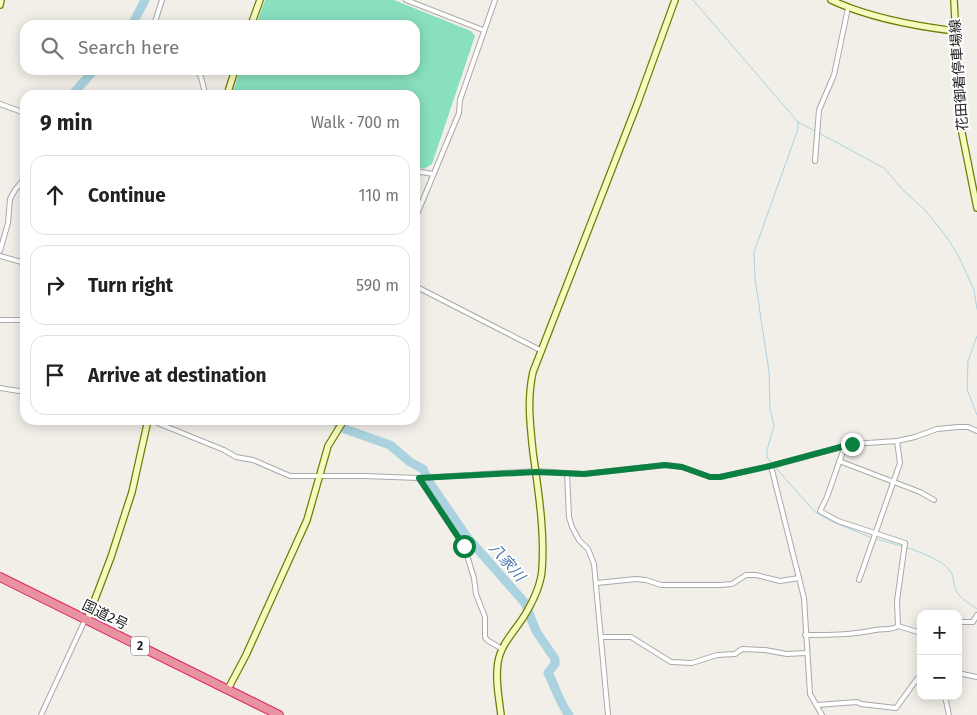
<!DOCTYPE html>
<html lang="en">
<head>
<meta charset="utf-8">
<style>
  body { margin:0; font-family:"Fira Sans","Noto Sans JP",sans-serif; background:#f6f6f6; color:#222 }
  .controls { position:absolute; right:15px; bottom:15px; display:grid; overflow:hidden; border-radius:10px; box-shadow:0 2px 12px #0003 }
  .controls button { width:45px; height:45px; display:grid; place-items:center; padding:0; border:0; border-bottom:1px solid #e0e0e0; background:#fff; color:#222; font:25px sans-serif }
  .stop { position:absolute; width:15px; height:15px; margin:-11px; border:4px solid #0b8043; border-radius:50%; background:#fff }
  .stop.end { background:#0b8043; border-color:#fff; box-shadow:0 1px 5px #0008 }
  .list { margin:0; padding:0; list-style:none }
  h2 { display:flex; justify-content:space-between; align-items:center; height:65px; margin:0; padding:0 20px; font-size:21px }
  h2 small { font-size:16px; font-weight:400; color:#767676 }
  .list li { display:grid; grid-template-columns:32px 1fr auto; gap:15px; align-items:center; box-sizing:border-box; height:80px; margin:0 10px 10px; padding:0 10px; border:1px solid #e0e0e0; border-radius:15px }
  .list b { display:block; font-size:19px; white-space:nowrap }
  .list em { font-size:16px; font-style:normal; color:#767676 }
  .icon { flex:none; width:28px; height:28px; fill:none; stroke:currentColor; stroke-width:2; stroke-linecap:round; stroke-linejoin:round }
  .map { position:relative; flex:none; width:977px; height:715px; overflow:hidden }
  .search { position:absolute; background:#fff; box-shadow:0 2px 12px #0003; left:20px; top:20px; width:400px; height:55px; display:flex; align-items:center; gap:12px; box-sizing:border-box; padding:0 18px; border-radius:15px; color:#767676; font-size:19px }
  .panel { position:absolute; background:#fff; box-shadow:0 2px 12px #0003; left:20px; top:90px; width:400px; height:335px; border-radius:15px }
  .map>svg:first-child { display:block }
  .pitch { fill:#88e0be }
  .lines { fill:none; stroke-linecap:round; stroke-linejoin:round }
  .stream { stroke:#aad3df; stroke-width:1 }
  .river { stroke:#aad3df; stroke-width:9 }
  .street-casing { stroke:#a9a9a9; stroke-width:6 }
  .secondary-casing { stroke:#707d05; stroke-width:8 }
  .highway-casing { stroke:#dc2a67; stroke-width:10 }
  .street { stroke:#fff; stroke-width:4 }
  .secondary { stroke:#f7fabf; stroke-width:5.5 }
  .highway { stroke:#e892a2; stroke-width:8 }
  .route { stroke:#0b8043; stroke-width:6 }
  .labels { text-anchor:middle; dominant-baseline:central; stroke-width:4; stroke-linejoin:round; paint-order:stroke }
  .shield { fill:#fff; stroke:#646464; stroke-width:1 }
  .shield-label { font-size:12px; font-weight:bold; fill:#222 }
  .street-label { font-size:14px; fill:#222; stroke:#fff }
  .water-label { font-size:15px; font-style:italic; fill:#4a7aab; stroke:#fff }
</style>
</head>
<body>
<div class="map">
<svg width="977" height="715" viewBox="0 0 977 715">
  <rect width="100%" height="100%" fill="#f2efe9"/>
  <!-- pitch -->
  <polygon class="pitch" points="265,0 394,0 471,31 475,36 432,164 424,169 415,166 415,95 232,95 240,70 415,70 415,25 256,25"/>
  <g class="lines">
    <!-- stream -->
    <g class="stream">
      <polyline points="693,0 798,122 815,131"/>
      <polyline points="819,133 884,168 903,190 925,210 948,239 959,257 974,290 977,309"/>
      <polyline points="977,336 968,361 967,389 977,415"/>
      <polyline points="772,464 767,457 767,450 774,426 770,409 769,372 755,279 754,252 798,129 798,122"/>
      <polyline points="775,467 815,512 831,521 872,538"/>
      <path d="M876,539C895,544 940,555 951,572C954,577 953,582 955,587C957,597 969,603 977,609"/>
    </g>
    <!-- river -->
    <g class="river">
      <polyline points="132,25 145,0"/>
      <polyline points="72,95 94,70"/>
      <path d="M333,420L345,429L390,445L410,462L423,469L430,483L467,537L525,603L536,631L555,659V664L548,673C555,686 560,704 569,715"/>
    </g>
    <!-- street casing -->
    <g class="street-casing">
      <g id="street">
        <polyline points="406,0 483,30"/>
        <polyline points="154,25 162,0"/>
        <polyline points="197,70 201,77 205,93 208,95"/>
        <polyline points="0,104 25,113"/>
        <polyline points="815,161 819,110 834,75 848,8"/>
        <polyline points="415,171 433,174"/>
        <polyline points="415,219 459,113 460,100 495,0"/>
        <polyline points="0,251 8,223 10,199 15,190 25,178"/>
        <polyline points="0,256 25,263"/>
        <polyline points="415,286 542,351"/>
        <polyline points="0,320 25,320"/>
        <polyline points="0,388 25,392"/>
        <polyline points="150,420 224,450 236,457 253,460 290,476 364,476 419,478 536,471 584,474 665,465 682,467 710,477 720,477 771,466 852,444 897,441 915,437 937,429 958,427 968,427 977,431"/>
        <polyline points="842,446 843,451 827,497 820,511 838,521 905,543 897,601 898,626"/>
        <polyline points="839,461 920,492 934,500"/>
        <polyline points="771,466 804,598 810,694 822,715"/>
        <polyline points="567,473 569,517 572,527 579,540 588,549 594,564 608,715"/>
        <polyline points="419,478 464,546 474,578 476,594 485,617 485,637 487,640 502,649"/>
        <polyline points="859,580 900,463 897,441"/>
        <polyline points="597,583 636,579 646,580 661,585 720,585 732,584 746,575 756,575 780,581 799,578"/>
        <polyline points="958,622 973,622 977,615"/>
        <path d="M805,635C829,635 852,635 875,630C883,628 892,631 898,626L921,633"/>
        <polyline points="602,637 631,637 671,662 692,663 717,655 735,654 742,649 765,650 787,654 806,653"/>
        <polyline points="958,673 977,677"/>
        <polyline points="945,696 949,715"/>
        <polyline points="817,705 857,702 861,704 896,708 917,679 921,679"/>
        <polyline points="41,715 85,620"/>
      </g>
    </g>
    <!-- secondary casing -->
    <g class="secondary-casing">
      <g id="secondary">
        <path d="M831,0C870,18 913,26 956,31"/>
        <polyline points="954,0 960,123 977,208"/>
        <polyline points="0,5 1,0"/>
        <polyline points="251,25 260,0"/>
        <polyline points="227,95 235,70"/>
        <polyline points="87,620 111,557 132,492 148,420"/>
        <polyline points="228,689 246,655 307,520 328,446 344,420"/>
        <path d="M501,715C499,698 495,679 498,662C501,643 517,629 526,613C533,601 541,583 542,570C545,531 538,490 533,452C530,424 527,399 533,372L638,102L675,0"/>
      </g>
    </g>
    <!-- highway casing -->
    <g class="highway-casing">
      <polyline id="highway" points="0,577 279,715"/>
    </g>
    <!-- street -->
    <use href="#street" class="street"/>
    <!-- secondary -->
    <use href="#secondary" class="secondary"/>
    <!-- highway -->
    <use href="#highway" class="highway"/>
  </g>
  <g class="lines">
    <!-- route -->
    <polyline class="route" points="464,546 419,478 536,472 584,474 665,465 682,467 710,477 720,477 770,466 852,444"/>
  </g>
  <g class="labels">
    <!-- shield labels -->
    <rect class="shield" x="131" y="636.5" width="18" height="19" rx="4"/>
    <g class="shield-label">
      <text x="140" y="646">2</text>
    </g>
    <!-- street labels -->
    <g class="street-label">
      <text transform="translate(959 75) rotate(-94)">花田御着停車場線</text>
      <text transform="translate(105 615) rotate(26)">国道2号</text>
    </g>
    <!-- water labels -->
    <g class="water-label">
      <text transform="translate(507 562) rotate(49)">八家川</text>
    </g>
  </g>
</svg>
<div class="controls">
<button>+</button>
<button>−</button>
</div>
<div class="stop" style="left:464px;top:546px"></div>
<div class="stop end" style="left:852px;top:444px"></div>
<div class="search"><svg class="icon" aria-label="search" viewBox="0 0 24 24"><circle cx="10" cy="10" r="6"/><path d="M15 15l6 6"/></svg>Search here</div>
<section class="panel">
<h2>9 min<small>Walk · 700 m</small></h2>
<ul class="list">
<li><svg class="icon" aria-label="ahead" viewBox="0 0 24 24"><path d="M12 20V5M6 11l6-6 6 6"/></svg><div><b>Continue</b></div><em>110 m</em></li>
<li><svg class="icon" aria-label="right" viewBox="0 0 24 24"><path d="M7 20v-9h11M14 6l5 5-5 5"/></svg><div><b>Turn right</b></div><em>590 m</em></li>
<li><svg class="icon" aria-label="arrive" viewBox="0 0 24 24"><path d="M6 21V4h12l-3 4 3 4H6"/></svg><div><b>Arrive at destination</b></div></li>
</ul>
</section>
</div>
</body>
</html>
